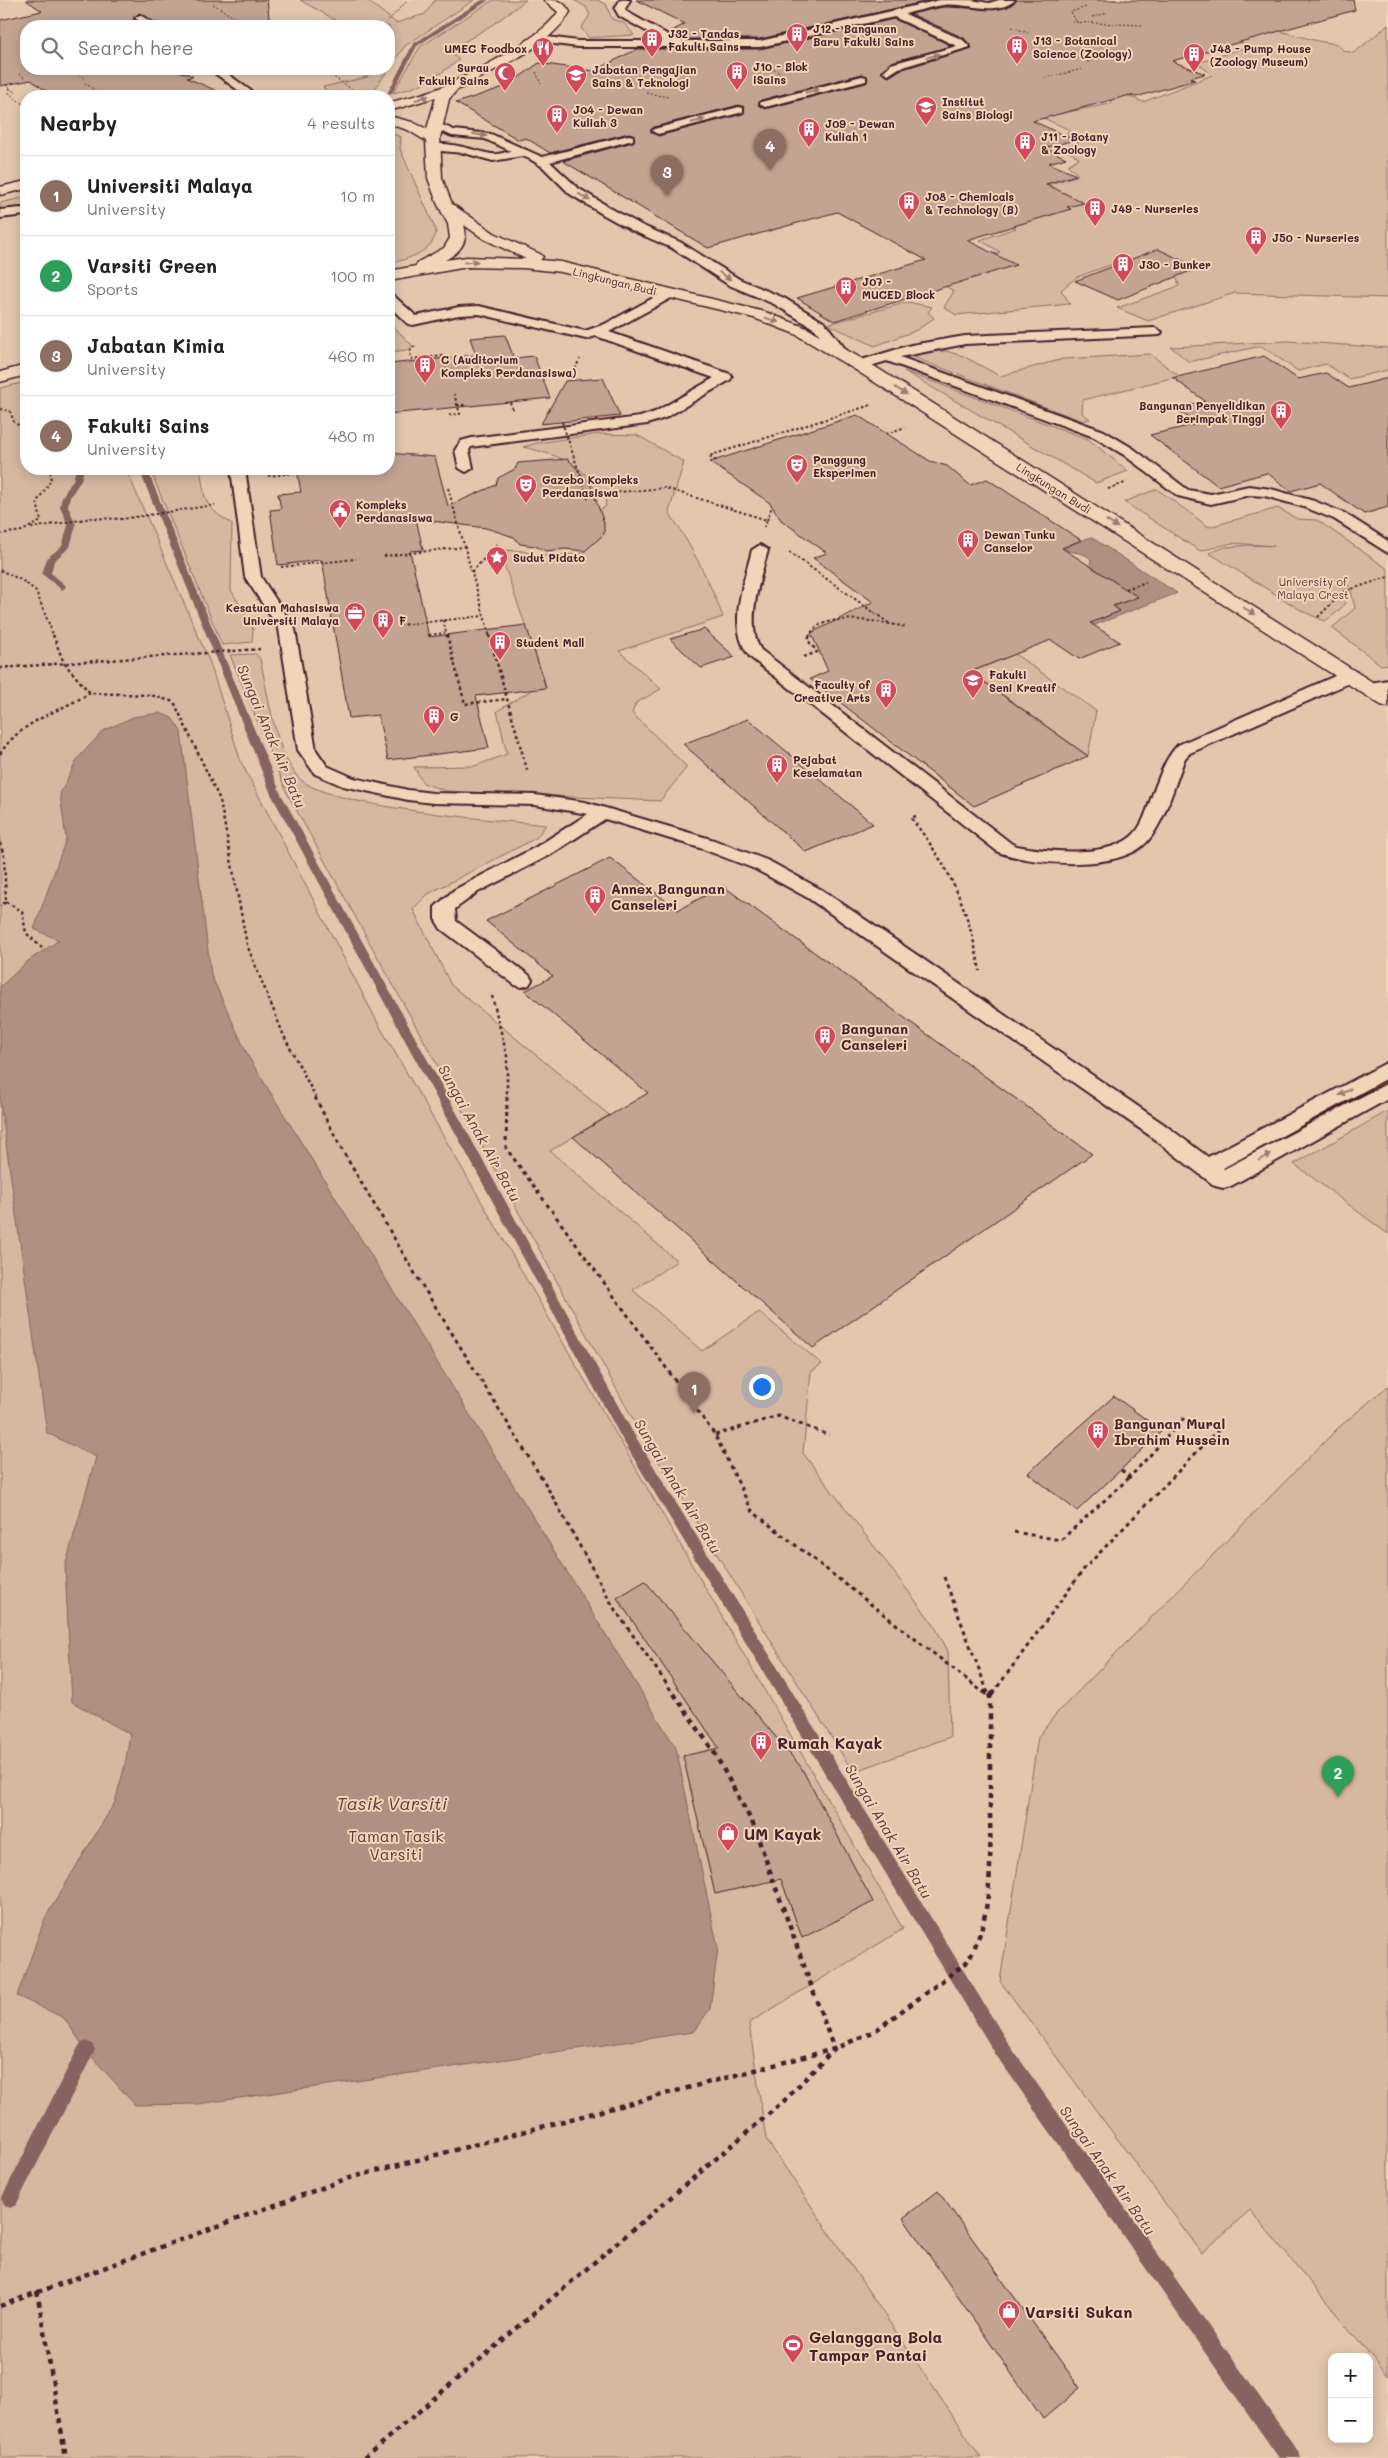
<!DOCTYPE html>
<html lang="en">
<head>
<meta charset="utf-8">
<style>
  body { margin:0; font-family:Mali,sans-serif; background:#f6f6f6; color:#222 }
  .controls { position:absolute; right:15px; bottom:15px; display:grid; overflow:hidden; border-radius:10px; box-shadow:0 2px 12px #0003 }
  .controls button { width:45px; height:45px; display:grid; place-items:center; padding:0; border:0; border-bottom:1px solid #e0e0e0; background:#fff; color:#222; font:25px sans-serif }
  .you { position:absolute; left:761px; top:1386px; width:18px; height:18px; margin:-12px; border:4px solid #fff; border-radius:50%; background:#1a73e8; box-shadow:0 0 0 8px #1a73e833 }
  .badge { display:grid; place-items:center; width:32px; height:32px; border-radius:50%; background:#2563eb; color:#fff; font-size:16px; font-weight:700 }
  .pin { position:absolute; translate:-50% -41px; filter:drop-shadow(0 1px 2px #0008) }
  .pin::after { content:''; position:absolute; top:26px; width:18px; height:15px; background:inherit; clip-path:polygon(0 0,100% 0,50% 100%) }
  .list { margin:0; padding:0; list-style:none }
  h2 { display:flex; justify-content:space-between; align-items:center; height:65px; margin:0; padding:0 20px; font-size:21px }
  h2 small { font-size:16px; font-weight:400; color:#767676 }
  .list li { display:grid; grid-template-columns:32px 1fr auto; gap:15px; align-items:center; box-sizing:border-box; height:80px; padding:0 20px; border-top:1px solid #e0e0e0 }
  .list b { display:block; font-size:19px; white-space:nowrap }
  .list p { margin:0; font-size:16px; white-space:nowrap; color:#767676 }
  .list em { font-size:16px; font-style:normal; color:#767676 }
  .icon { flex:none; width:28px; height:28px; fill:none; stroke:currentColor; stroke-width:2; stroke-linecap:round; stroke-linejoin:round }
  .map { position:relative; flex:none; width:1388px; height:2458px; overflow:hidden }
  .search { position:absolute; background:#fff; box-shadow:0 2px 12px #0003; left:20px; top:20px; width:375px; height:55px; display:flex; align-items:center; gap:12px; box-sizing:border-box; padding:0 18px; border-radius:20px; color:#767676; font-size:19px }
  .panel { position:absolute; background:#fff; box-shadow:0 2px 12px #0003; left:20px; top:90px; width:375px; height:385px; border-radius:20px }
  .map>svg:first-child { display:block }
  .built { fill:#e3c6ac; fill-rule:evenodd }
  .green { fill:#d6b7a0; stroke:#906b66 }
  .water { fill:#b18f82; stroke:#88625f }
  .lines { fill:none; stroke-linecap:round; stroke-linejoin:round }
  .stream { fill:#88625f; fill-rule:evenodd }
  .building { fill:#c3a391; stroke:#4a1f2b; fill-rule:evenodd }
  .lane-casing { stroke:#4a1f2b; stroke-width:4 }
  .secondary-casing { stroke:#4a1f2b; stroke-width:3 }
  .path-far4 { stroke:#4a1f2b; stroke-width:1; stroke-dasharray:2 2; stroke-linecap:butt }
  .path-far3 { stroke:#4a1f2b; stroke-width:2; stroke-dasharray:2.5 2.5; stroke-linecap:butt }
  .path-far2 { stroke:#4a1f2b; stroke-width:2.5; stroke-dasharray:3 3; stroke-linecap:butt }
  .path-far1 { stroke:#4a1f2b; stroke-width:3; stroke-dasharray:4 4; stroke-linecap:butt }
  .path { stroke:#4a1f2b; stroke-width:4.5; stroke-dasharray:5 5; stroke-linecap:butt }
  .lane { fill:#f1d5b8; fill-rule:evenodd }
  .secondary { fill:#f1d5b8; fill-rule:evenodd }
  .path-bridge { stroke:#4a1f2b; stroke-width:2; stroke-dasharray:2.5 2.5; stroke-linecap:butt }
  .oneway { fill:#9e7a72 }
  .labels { text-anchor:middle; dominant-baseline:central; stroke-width:4; stroke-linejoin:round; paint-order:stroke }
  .far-poi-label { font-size:11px; font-weight:bold; fill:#4a1f2b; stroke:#f1d5b8; text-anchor:start }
  .far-street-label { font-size:11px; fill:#4a1f2b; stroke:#f1d5b8 }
  .far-park-label { font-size:11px; fill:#5f363d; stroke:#f1d5b8 }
  .poi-label { font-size:14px; font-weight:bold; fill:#4a1f2b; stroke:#f1d5b8; text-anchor:start }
  .water-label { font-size:15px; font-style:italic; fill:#643b41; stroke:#f1d5b8 }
  .near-poi-label { font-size:16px; font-weight:bold; fill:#4a1f2b; stroke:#f1d5b8; text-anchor:start }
  .near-park-label { font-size:16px; fill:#5f363d; stroke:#f1d5b8 }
  .near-water-label { font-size:18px; font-style:italic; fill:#643b41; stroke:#f1d5b8 }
</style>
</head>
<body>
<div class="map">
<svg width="1388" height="2458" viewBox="0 0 1388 2458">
  <rect width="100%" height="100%" fill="#f1d5b8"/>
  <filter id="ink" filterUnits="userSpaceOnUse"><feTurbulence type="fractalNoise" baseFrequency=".02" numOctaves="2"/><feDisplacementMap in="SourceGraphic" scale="10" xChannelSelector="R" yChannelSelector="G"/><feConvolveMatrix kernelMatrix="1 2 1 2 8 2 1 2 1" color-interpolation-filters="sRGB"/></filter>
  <g filter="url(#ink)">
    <!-- built -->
    <path class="built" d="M0,0H1388V2458H0ZM26,26H389V69H26ZM26,96H389V469H26ZM1332,2357H1369V2439H1332Z"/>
    <!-- green -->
    <g class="green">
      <polygon points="300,0 367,0 396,23 425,14 435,0 474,0 405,46 373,91 330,96 323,87 367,77 371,69 389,69 389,26 346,26"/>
      <path d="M493,0H526L495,23L453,49L451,53L459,60C436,77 422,87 393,93L420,47Z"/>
      <polygon points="574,0 597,0 606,4 612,19 624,23 634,35 589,38 581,28 590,15 586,7"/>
      <polygon points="1161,0 1318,41 1337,44 1344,51 1354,53 1388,25 1388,298 1235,293 1148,321 1117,308 1179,286 1177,278 1163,269 1124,260 1077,277 1061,290 1070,304 956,315 944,307 954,291 913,269 944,269 1000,252 980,240 1016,228 977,208 1078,175 1068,165 1079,158 1063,148 1078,143 1076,139 1066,134 1070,130 1041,117 1109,104 1113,101 1082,86 1102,85 1143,102 1212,75 1198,63 1249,46 1142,5"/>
      <path d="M389,132L401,137L400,149L436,230C435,252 407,259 389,264Z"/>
      <polygon points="26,197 26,210 0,212 0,203"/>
      <polygon points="908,302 932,307 928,312 934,318 917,330 875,346 828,324"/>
      <polygon points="389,322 413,346 408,350 389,352"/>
      <polygon points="1288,341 1388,348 1388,370 1349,379 1326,364 1298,371 1261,346 1189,362 1171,347"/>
      <polygon points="946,351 963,356 1000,376 1063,359 1150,354 1179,376 1083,400 1082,413 1090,419 1082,421 910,356 927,352"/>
      <polygon points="904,371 1088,439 1128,471 1096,483"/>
      <polygon points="26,382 26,469 126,469 210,663 241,762 379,1025 903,1929 749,2023 766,2139 981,2458 0,2458 0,388"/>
      <path d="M599,434L637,435L684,462L669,512C691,546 709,579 723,617L619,651L661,689L636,703L632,713L687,767L660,801L446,791L423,783L414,767L475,766L507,754L497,711L545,682L499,550L523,551L537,556L580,554L604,527L599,511L606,506L605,496C590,488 594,483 584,473C571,459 541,451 523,447L537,443Z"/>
      <path d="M153,469H200C206,502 202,505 232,524L231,590L253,628L252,642L222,645L152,474Z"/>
      <path d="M1157,489L1209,527L1278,508L1297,519L1317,520L1388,569V664L1381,665L1332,628L1355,608L1350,587L1342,580C1343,582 1346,587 1347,591C1349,605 1335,614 1325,621L1304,612L1209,553L1225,547L1250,545L1274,546L1232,543L1200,551L1124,502Z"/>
      <path d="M256,654L260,659C268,693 275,752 298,777C324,808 500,820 546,825L536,838L428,894L413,909L451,985L609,1115L550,1151L677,1261L633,1290L702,1351L759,1312L822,1364L811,1372L803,1453L934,1625L948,1651L950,1737L853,1772L638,1428L287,793L230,655Z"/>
      <polygon points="1015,654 1096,711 1088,756 971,672"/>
      <polygon points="1388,1111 1388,1234 1294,1164"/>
      <polygon points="1388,1386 1388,2376 1250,2210 1202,2253 1000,1981 1038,1737 1055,1715 1338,1428"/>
    </g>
    <!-- water -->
    <g class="water">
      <path d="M1091,537L1177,593L1095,625L1084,618L1094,614L1101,619L1120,611L1113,607L1137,597L1095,569L1077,576L1090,565L1091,559C1083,551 1072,554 1063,548Z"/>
      <polygon points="160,713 172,718 181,731 211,975 249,1058 676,1748 718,1948 710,2009 693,2032 198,2104 135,2105 86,2050 64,2018 17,1996 45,1918 115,1802 125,1765 130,1734 72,1702 65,1567 96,1457 47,1433 0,1101 0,987 28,961 59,940 34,929 66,839 60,794 78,758 103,731 133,717"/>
    </g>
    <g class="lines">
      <!-- stream -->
      <g class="stream">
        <polygon points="482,0 489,0 417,46 392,93 387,94 413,44"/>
        <polygon points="76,469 84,469 81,480 70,497 68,506 76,525 70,547 54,561 51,573 65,585 66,587 62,590 42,574 47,558 62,546 68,525 60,506 62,497 73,480"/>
        <polygon points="141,469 149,469 149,474 281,794 632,1431 1008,2043 1298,2451 1301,2458 1279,2458 996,2055 622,1439 271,794 141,474"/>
        <polygon points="86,2041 92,2044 95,2050 92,2056 16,2205 10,2208 4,2205 1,2199 4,2193 80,2044"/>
      </g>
    </g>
    <!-- building -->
    <g class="building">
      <polygon points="26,0 267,0 270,26 160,26 139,13 133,19 143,26 26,26 26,69 173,69 193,76 187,78 229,96 53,96 31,80 0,86 0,20 42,11"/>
      <polygon points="636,0 932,0 760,39 679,39 668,33 685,24"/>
      <path d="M1017,0H1353L1355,10L1172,61L1205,74L1190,78L1195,80L1136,97L1130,95L1033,121L1074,140L1045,148L1066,158L1049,163L1076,175L1046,184L1084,203L1067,207L1071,209L967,240L1016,265L834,321L797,298L926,260L837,212L708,248L563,161L633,142V134L629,133L550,153L526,138L519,140L456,103L507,86L539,63L594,71L637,49H760L894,19L952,46L891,62L881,72L889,77L900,70L972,48L964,38L911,14L943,7L999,9L1008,7ZM862,74L867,76L866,83L765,109L758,105L761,100ZM739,105L744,107L743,114L658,136L650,131L654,127Z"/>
      <polygon points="1158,249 1198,268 1118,300 1075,281"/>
      <polygon points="505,335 514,358 534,356 550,398 389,414 389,364 476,355 470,338"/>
      <polygon points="1264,356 1298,379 1326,373 1349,388 1388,378 1388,507 1364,514 1320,483 1291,491 1267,473 1218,486 1150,435 1197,424 1175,408 1205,401 1173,378"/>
      <polygon points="603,378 620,416 541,424 565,381"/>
      <polygon points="857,415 930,461 947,466 970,485 987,479 1081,540 1062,548 1138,597 1113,606 1120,611 1090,623 1120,642 1079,659 1051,640 970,672 1088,756 974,806 810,679 828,671 811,633 873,602 813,558 827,553 781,520 770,503 710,462"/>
      <polygon points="389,453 435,457 448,506 496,485 498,478 515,469 518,463 568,459 590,483 604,523 604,534 585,551 565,549 546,551 535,546 520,544 514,537 486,528 416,519 423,550 410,551 429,637 526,625 546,688 476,696 489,748 388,760 378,715 349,718 322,560 278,565 270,510 281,509 278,494 301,492 297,469 389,469"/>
      <polygon points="704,629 735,657 701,668 670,639"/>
      <polygon points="748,719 873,824 806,852 683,744"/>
      <polygon points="610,858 678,910 723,886 1092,1154 813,1348 573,1137 648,1093 525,991 553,976 486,921"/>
      <polygon points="1114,1396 1162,1431 1077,1511 1028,1473"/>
      <polygon points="645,1581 801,1767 873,1902 802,1938 781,1879 715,1894 683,1756 719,1748 617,1598"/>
      <polygon points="938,2191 1080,2388 1043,2419 903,2218"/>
    </g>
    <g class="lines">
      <!-- lane casing -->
      <g class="lane-casing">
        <g id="lane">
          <path d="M620,0H630L625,9L627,12L679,41H760L940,0H971L989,3L999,0H1015C996,17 966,2 943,5C930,7 917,11 905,14L963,40L970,47L899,68L888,75L883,72L891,64L957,46L894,17L760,47H578L539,42L534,39L539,36L578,41H664L619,16L615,9Z"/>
          <polygon points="140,15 158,26 146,26 135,18"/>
          <polygon points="209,69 221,69 258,96 246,96"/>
          <polygon points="862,76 866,77 866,81 765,107 760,104 761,102"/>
          <polygon points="739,107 743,108 743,112 658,134 652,131 654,129"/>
          <path d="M435,122L454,130L491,134L542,157L629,135L633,136V140L550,162L578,188L612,209L641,225L680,242L739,279L784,298L825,323L850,355L848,358H838L815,329L774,304L729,285L672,248L633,231L604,215L570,194L543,167L530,159L522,156L493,161L464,153L429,150L427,148C438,137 478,152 492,154C498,155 505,152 511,151L485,139L452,136L431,127V123Z"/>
          <polygon points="21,208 26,211 25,215 0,218 0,210"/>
          <polygon points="668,290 673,291 674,294 673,297 609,332 730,374 732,377 730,380 665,418 647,424 471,447 469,450 473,468 466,472 459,468 455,450 461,441 472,438 640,417 655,412 714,378 596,336 586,339 479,314 459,315 413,325 408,324 389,306 389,295 394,296 416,316 459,307 479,306 585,331 605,324"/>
          <polygon points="1155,328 1162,332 1160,335 965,344 900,357 1104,431 1134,449 1188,490 1211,494 1249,486 1271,489 1314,501 1344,513 1388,541 1388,553 1334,519 1304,507 1265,496 1250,495 1211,504 1178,496 1124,455 1094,437 887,361 860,369 853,365 855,362 911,345 965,336"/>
          <polygon points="231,469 245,469 261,577 295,629 316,750 327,766 354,778 408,790 433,793 535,795 585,802 714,840 769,861 822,890 1165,1125 1208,1157 1388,1062 1388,1078 1223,1168 1224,1169 1388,1083 1388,1099 1231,1186 1223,1188 1215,1186 1149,1135 808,898 755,869 700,848 605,819 550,855 478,892 455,909 456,921 529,975 532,980 529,985 522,987 515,985 441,929 435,919 435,907 454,890 536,847 588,814 535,805 433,803 408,800 343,786 315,774 298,750 279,629 245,577"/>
          <path d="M760,545L768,550C761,577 744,625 761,650L1012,844L1017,846C1048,852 1109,858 1133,835C1144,824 1148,806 1153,793C1160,776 1165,758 1178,745L1344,672H1356L1358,676L1356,680L1190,753L1185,758C1175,783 1165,822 1147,842C1119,872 1034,865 998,852L750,657C726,627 744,583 752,550Z"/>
          <polygon points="1388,680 1388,690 1369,693 1363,692 1361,688 1363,684"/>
        </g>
      </g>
      <!-- secondary casing -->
      <g class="secondary-casing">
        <g id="secondary">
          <path d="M544,0C557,0 563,0 570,12C547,51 493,68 456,91L449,99L440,138L442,178L452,204L494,233L540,254L543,257L540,260L561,262L765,312L807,328L866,361L1388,692V707L1381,705L854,369L795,334L754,318L561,272L523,268L467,267L389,281V271L416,266L418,262L444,248L450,238L448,224L437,203L428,178L426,141L408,130L389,124V116L412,122L427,129L436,97L389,111V103C408,97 430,93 448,84C476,72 543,37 558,12ZM464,225L484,239L526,259L467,257L445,260C459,253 469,242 464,225Z"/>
          <polygon points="26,181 26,189 0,195 0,187"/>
          <polygon points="26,365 26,375 0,382 0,372"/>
        </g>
      </g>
      <!-- path-far4 -->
      <g class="path-far4">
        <polyline points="213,4 248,26"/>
        <polyline points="1092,17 1108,13"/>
        <polyline points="1076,21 1071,12 1086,7"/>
        <polyline points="1072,22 1142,25"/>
        <polyline points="383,26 407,1"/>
        <polyline points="1012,27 1028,33"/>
        <polyline points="1087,62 1108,56"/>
        <polyline points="770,68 782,74"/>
        <polyline points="72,69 85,79"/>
        <polyline points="536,72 541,84"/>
        <polyline points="19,74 25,78"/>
        <polyline points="331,75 362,96"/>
        <polyline points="1045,78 1083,69"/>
        <polyline points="85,83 103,96"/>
        <polyline points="6,85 16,93"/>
        <polyline points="10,88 9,93 21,103 26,104"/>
        <polyline points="646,93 668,97"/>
      </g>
      <!-- path-far3 -->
      <g class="path-far3">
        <polyline points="415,346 410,351 411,359 443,356 448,375"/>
        <polyline points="575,369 580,359"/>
        <polyline points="510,402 513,411"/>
        <polyline points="457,405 467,405"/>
        <polyline points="0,409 10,411 14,422 25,430 22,442 26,447"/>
        <polyline points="449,415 460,414 454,394"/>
        <polyline points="886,434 905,427"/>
        <polyline points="716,461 709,456 871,405"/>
        <polyline points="268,476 295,473"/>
        <polyline points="448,488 490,637"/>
        <polyline points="1108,489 1125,483"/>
        <polyline points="588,499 587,495 665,488 767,520 764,527"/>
        <polyline points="767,520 772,506"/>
        <polyline points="31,528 92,518 122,519 215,505"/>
        <polyline points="0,534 22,531 41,521 37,502 51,480 50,469"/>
        <polyline points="789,552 890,624"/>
        <polyline points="384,556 464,547"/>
        <polyline points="281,567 356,559"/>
        <polyline points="0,570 23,581 36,591 54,637"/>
        <polyline points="472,572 498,543"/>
        <polyline points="1126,589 1146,582"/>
        <polyline points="1318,617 1343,592 1388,577"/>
        <polyline points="443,620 447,637"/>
        <polyline points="399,625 484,616"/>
        <polyline points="429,635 445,633"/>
        <path d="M809,637C820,608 883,623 907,627"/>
      </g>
      <!-- path-far2 -->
      <g class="path-far2">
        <polyline points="53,635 64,663 90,693 151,695 174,702 220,800 247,945 284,1036 316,1098"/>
        <polyline points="447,635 465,704 507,699"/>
        <polyline points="489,635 528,773"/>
        <polyline points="804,657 817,652 808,640 810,635"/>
        <polyline points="0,668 260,649"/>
        <path d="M0,754C20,721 59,712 90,693"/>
        <path d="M916,816L911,818C951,869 968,907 980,971"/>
        <polyline points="0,843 4,856 6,902 0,906"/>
        <polyline points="6,902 22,911 26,933 42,948"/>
        <polyline points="492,996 507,1056 507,1098"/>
      </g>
      <!-- path-far1 -->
      <g class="path-far1">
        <polyline points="315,1097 342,1150 417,1277 546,1485 614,1608 673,1693"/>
        <polyline points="507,1097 506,1148 715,1435 752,1511 984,1693"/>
        <polyline points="715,1435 778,1416 829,1435"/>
        <polyline points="1121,1470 1130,1477 1184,1418"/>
        <polyline points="1014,1532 1061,1540 1130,1477"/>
        <polyline points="944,1577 988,1693"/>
        <polyline points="993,1693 1084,1569 1219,1429"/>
      </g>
      <!-- path -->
      <g class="path">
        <polyline points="983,1691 990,1697 994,1691"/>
        <polyline points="37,2291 66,2458"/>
        <path d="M0,2306L346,2179L834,2049L875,2031L966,1963C995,1918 990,1855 990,1804C990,1768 990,1733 990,1697L988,1691"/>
        <polyline points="364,2458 784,2101 834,2049 753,1824 714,1752 672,1691"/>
      </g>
      <!-- lane -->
      <use href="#lane" class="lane"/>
      <!-- secondary -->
      <use href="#secondary" class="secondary"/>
      <!-- path-bridge -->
      <polyline class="path-bridge" points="562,422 587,495"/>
    </g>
    <!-- one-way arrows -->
    <defs><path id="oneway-solid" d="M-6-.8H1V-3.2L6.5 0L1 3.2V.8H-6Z" transform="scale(1.25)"/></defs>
    <g class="oneway">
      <use href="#oneway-solid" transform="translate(933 56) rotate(-14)"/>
      <use href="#oneway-solid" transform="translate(812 91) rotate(-14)"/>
      <use href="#oneway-solid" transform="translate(422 98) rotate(-18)"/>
      <use href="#oneway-solid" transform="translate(698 121) rotate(-14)"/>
      <use href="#oneway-solid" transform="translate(480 135) rotate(8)"/>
      <use href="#oneway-solid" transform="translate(584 197) rotate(31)"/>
      <use href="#oneway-solid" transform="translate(471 262) rotate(-3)"/>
      <use href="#oneway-solid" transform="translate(725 276) rotate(33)"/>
      <use href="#oneway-solid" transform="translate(772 320) rotate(19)"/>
      <use href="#oneway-solid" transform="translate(901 391) rotate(32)"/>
      <use href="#oneway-solid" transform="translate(1112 524) rotate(32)"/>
      <use href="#oneway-solid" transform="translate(1249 611) rotate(32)"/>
      <use href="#oneway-solid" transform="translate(1345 1092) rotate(151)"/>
      <use href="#oneway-solid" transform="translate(1265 1157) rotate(-29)"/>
    </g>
  </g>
  <!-- icons -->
  <defs>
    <g id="building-pin" transform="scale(1.125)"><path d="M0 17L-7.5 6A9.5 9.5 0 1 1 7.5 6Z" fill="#d1495b" stroke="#f1d5b8"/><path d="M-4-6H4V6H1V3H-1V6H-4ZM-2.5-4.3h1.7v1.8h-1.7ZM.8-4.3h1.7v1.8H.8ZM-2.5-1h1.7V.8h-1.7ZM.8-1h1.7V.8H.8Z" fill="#fff"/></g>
    <g id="restaurant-pin" transform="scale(1.125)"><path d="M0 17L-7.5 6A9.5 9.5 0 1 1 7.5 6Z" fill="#d1495b" stroke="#f1d5b8"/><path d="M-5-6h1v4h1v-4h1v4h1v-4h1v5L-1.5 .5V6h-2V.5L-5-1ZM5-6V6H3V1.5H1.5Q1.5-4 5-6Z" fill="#fff"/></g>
    <g id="mosque-pin" transform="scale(1.125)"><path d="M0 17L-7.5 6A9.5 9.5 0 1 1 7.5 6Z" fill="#d1495b" stroke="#f1d5b8"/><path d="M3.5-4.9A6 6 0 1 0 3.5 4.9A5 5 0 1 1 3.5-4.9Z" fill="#fff"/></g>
    <g id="university-pin" transform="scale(1.125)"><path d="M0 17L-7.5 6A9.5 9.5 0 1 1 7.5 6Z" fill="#d1495b" stroke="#f1d5b8"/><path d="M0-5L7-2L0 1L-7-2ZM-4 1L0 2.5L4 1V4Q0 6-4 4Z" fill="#fff"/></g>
    <g id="theatre-pin" transform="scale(1.125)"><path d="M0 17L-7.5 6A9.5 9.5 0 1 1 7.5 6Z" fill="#d1495b" stroke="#f1d5b8"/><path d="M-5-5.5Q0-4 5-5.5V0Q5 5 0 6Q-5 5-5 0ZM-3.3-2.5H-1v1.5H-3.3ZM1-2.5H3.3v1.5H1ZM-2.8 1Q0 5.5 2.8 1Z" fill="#fff"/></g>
    <g id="civic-pin" transform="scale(1.125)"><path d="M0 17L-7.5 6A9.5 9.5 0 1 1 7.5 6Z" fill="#d1495b" stroke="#f1d5b8"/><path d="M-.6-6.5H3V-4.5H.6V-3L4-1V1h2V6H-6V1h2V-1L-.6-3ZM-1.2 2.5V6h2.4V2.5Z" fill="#fff"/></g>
    <g id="sight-pin" transform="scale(1.125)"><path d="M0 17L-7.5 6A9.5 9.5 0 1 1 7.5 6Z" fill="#d1495b" stroke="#f1d5b8"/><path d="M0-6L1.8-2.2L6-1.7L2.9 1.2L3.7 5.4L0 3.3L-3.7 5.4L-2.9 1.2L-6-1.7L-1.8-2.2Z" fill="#fff"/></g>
    <g id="office-pin" transform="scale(1.125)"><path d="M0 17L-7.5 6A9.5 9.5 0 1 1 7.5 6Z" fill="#d1495b" stroke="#f1d5b8"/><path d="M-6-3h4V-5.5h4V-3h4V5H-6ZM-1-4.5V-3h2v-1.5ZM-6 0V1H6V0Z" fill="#fff"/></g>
    <g id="shop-pin" transform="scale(1.125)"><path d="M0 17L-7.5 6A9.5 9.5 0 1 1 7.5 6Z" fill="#d1495b" stroke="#f1d5b8"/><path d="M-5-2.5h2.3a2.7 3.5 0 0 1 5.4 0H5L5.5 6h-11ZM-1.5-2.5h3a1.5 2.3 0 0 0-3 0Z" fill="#fff"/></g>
    <g id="stadium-pin" transform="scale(1.125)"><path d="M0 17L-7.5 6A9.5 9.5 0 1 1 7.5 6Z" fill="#d1495b" stroke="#f1d5b8"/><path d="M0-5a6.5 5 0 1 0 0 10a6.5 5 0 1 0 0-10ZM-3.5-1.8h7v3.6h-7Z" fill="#fff"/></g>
  </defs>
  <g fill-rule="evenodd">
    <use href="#building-pin" x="797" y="34"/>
    <use href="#building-pin" x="652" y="39"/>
    <use href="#building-pin" x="1017" y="46"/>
    <use href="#restaurant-pin" x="543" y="48"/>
    <use href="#building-pin" x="1194" y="54"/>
    <use href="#building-pin" x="737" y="72"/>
    <use href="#mosque-pin" x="505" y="73"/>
    <use href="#university-pin" x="576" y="75"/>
    <use href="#university-pin" x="926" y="107"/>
    <use href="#building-pin" x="557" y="115"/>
    <use href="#building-pin" x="809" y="129"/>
    <use href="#building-pin" x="1025" y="142"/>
    <use href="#building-pin" x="909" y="202"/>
    <use href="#building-pin" x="1095" y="208"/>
    <use href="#building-pin" x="1256" y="237"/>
    <use href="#building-pin" x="1123" y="264"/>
    <use href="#building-pin" x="846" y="287"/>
    <use href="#building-pin" x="425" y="365"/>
    <use href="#building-pin" x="1281" y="411"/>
    <use href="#theatre-pin" x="797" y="465"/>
    <use href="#theatre-pin" x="526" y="485"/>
    <use href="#civic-pin" x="340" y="510"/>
    <use href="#building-pin" x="968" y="540"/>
    <use href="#sight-pin" x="497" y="557"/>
    <use href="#office-pin" x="355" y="613"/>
    <use href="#building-pin" x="383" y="620"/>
    <use href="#building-pin" x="500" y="642"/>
    <use href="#university-pin" x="973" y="680"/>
    <use href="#building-pin" x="886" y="690"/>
    <use href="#building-pin" x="434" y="716"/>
    <use href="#building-pin" x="777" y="765"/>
    <use href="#building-pin" x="595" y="896"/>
    <use href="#building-pin" x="825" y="1036"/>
    <use href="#building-pin" x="1098" y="1431"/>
    <use href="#building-pin" x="761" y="1742"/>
    <use href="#shop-pin" x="728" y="1833"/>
    <use href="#shop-pin" x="1009" y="2311"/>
    <use href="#stadium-pin" x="793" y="2345"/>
  </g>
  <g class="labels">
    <!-- far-poi labels -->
    <g class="far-poi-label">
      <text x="813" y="28">J12 - Bangunan<tspan x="813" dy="13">Baru Fakulti Sains</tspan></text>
      <text x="668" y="33">J32 - Tandas<tspan x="668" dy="13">Fakulti Sains</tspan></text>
      <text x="1033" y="40">J13 - Botanical<tspan x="1033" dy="13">Science (Zoology)</tspan></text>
      <text x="527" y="48" text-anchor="end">UMEC Foodbox</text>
      <text x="1210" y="48">J48 - Pump House<tspan x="1210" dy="13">(Zoology Museum)</tspan></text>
      <text x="753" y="66">J10 - Blok<tspan x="753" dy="13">iSains</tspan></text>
      <text x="489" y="67" text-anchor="end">Surau<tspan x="489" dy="13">Fakulti Sains</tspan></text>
      <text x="592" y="69">Jabatan Pengajian<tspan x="592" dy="13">Sains &amp; Teknologi</tspan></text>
      <text x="942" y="101">Institut<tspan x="942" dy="13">Sains Biologi</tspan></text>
      <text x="573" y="109">J04 - Dewan<tspan x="573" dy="13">Kuliah 3</tspan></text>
      <text x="825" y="123">J09 - Dewan<tspan x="825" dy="13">Kuliah 1</tspan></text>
      <text x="1041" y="136">J11 - Botany<tspan x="1041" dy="13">&amp; Zoology</tspan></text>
      <text x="925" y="196">J08 - Chemicals<tspan x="925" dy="13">&amp; Technology (B)</tspan></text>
      <text x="1111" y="208">J49 - Nurseries</text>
      <text x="1272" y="237">J50 - Nurseries</text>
      <text x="1139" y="264">J30 - Bunker</text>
      <text x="862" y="281">J07 -<tspan x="862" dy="13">MUCED Block</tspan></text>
      <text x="441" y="359">C (Auditorium<tspan x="441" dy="13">Kompleks Perdanasiswa)</tspan></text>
      <text x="1265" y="405" text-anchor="end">Bangunan Penyelidikan<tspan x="1265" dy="13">Berimpak Tinggi</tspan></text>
      <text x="813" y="459">Panggung<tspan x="813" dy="13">Eksperimen</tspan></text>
      <text x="542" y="479">Gazebo Kompleks<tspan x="542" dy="13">Perdanasiswa</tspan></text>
      <text x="356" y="504">Kompleks<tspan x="356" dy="13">Perdanasiswa</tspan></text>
      <text x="984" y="534">Dewan Tunku<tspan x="984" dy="13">Canselor</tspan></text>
      <text x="513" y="557">Sudut Pidato</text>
      <text x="339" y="607" text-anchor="end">Kesatuan Mahasiswa<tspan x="339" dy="13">Universiti Malaya</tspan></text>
      <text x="399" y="620">F</text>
      <text x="516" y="642">Student Mall</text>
      <text x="989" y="674">Fakulti<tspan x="989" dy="13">Seni Kreatif</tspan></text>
      <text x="870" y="684" text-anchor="end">Faculty of<tspan x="870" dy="13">Creative Arts</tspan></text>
      <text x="450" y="716">G</text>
      <text x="793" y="759">Pejabat<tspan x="793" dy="13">Keselamatan</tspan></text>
    </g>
    <!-- far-street labels -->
    <g class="far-street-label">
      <text transform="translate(615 281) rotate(14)">Lingkungan Budi</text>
      <text transform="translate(1054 488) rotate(32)">Lingkungan Budi</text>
    </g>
    <!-- far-park labels -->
    <g class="far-park-label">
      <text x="1313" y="581">University of<tspan x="1313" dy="13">Malaya Crest</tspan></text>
    </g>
    <!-- poi labels -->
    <g class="poi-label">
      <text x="611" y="888">Annex Bangunan<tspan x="611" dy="16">Canseleri</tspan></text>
      <text x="841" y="1028">Bangunan<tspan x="841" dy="16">Canseleri</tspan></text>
      <text x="1114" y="1423">Bangunan Mural<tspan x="1114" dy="16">Ibrahim Hussein</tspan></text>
    </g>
    <!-- water labels -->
    <g class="water-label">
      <text transform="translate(272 736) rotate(67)">Sungai Anak Air Batu</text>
      <text transform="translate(480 1133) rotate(61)">Sungai Anak Air Batu</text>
      <text transform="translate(678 1486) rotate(59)">Sungai Anak Air Batu</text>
      <text transform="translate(889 1831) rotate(59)">Sungai Anak Air Batu</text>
      <text transform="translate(1108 2170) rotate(55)">Sungai Anak Air Batu</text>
    </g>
    <!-- near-poi labels -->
    <g class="near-poi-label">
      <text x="777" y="1742">Rumah Kayak</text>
      <text x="744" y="1833">UM Kayak</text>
      <text x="1025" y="2311">Varsiti Sukan</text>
      <text x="809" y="2336">Gelanggang Bola<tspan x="809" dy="18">Tampar Pantai</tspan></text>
    </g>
    <!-- near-park labels -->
    <g class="near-park-label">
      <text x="396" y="1835">Taman Tasik<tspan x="396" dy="18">Varsiti</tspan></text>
    </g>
    <!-- near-water labels -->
    <g class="near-water-label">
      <text x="392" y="1803">Tasik Varsiti</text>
    </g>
  </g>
</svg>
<div class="controls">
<button>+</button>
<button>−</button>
</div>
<div class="you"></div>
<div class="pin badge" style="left:694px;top:1413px;background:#8d6e63">1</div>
<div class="pin badge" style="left:1338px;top:1797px;background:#2e9e5b">2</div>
<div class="pin badge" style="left:667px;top:196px;background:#8d6e63">3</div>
<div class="pin badge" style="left:770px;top:170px;background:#8d6e63">4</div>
<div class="search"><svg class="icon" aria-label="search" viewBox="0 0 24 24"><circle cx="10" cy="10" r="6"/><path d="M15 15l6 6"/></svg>Search here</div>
<section class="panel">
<h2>Nearby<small>4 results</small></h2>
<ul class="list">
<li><span class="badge" style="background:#8d6e63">1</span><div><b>Universiti Malaya</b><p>University</p></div><em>10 m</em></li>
<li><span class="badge" style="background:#2e9e5b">2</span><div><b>Varsiti Green</b><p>Sports</p></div><em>100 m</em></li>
<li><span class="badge" style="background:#8d6e63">3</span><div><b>Jabatan Kimia</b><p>University</p></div><em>460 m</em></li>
<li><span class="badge" style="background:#8d6e63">4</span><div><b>Fakulti Sains</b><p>University</p></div><em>480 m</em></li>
</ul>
</section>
</div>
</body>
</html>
